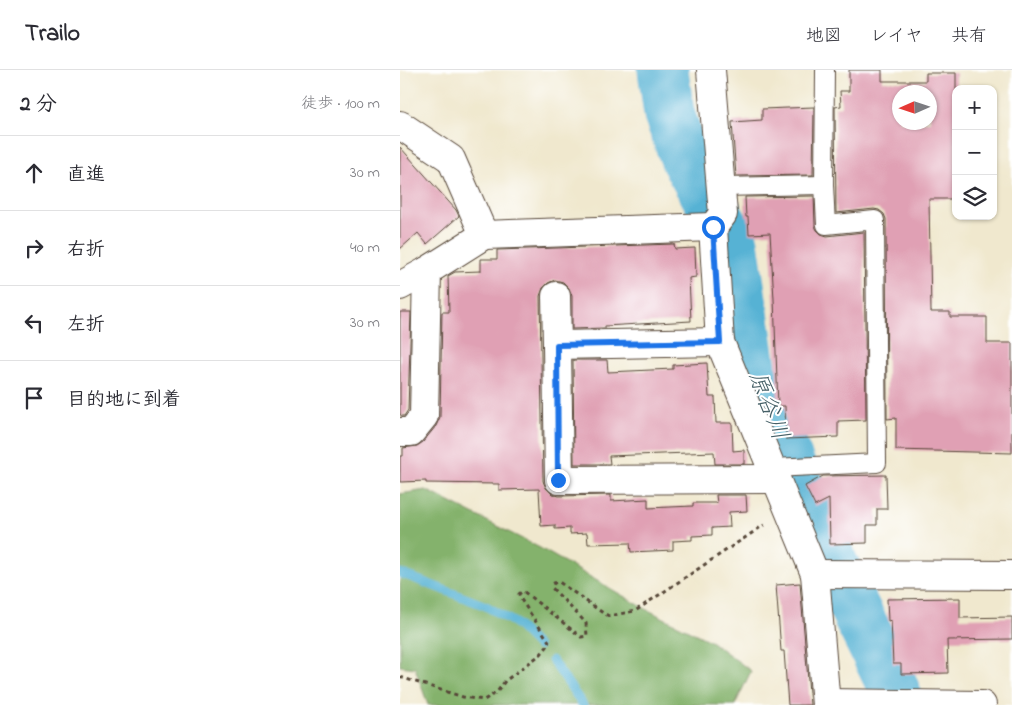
<!DOCTYPE html>
<html lang="ja">
<head>
<meta charset="utf-8">
<style>
  body { margin:0; font-family:"Indie Flower","Klee One",sans-serif; background:#f2f2f3; color:#2b2b33 }
  .controls { position:absolute; right:15px; top:15px; display:grid; overflow:hidden; border-radius:10px; box-shadow:0 1px 4px #0004 }
  .controls button { width:45px; height:45px; display:grid; place-items:center; padding:0; border:0; border-bottom:1px solid #e1e1e2; background:#fff; color:#2b2b33; font:25px sans-serif }
  .compass { position:absolute; left:492px; top:15px; width:45px; height:45px; border-radius:50%; background:#fff; box-shadow:0 1px 4px #0004; rotate:267deg }
  .stop { position:absolute; width:15px; height:15px; margin:-11px; border:4px solid #1a73e8; border-radius:50%; background:#fff }
  .stop.end { background:#1a73e8; border-color:#fff; box-shadow:0 1px 5px #0008 }
  .list { margin:0; padding:0; list-style:none }
  h2 { display:flex; justify-content:space-between; align-items:center; height:65px; margin:0; padding:0 20px; font-size:21px }
  h2 small { font-size:16px; font-weight:400; color:#7c7c81 }
  .list li { display:grid; grid-template-columns:32px 1fr auto; gap:15px; align-items:center; box-sizing:border-box; height:75px; padding:0 20px; border-top:1px solid #e1e1e2 }
  .list b { display:block; font-size:19px; white-space:nowrap }
  .list em { font-size:16px; font-style:normal; color:#7c7c81 }
  .icon { flex:none; width:28px; height:28px; fill:none; stroke:currentColor; stroke-width:2; stroke-linecap:round; stroke-linejoin:round }
  .map { position:relative; flex:none; width:612px; height:635px; overflow:hidden }
  header { display:flex; align-items:center; gap:30px; box-sizing:border-box; height:70px; padding:0 25px; background:#fff; border-bottom:1px solid #e1e1e2 }
  header strong { font-size:24px }
  nav { display:flex; gap:28px; margin-inline-start:auto; font-size:18px }
  main { display:flex }
  aside { flex:1; background:#fff }
  .map>svg:first-child { display:block }
  .forest { fill:#84b26c; stroke:#606e45 }
  .lines { fill:none; stroke-linecap:round; stroke-linejoin:round }
  .stream { stroke:#56b2d4; stroke-width:9 }
  .river { stroke:#56b2d4; stroke-width:51 }
  .building { fill:#e0a0b4; fill-rule:evenodd }
  .service-casing { stroke:#564638; stroke-width:20 }
  .minor-casing { stroke:#564638; stroke-width:30 }
  .path { stroke:#564638; stroke-width:3; stroke-dasharray:4 4; stroke-linecap:butt }
  .service { stroke:#fff; stroke-width:18 }
  .minor { stroke:#fff; stroke-width:28 }
  .route { stroke:#1a73e8; stroke-width:6 }
  .labels { text-anchor:middle; dominant-baseline:central; stroke-width:4; stroke-linejoin:round; paint-order:stroke }
  .water-label { font-size:24px; font-style:italic; fill:#466067; stroke:#fff }
</style>
</head>
<body>
<header>
<strong>Trailo</strong>
<nav><a>地図</a><a>レイヤ</a><a>共有</a></nav>
</header>
<main>
<aside>
<h2>2 分<small>徒歩 · 100 m</small></h2>
<ul class="list">
<li><svg class="icon" aria-label="ahead" viewBox="0 0 24 24"><path d="M12 20V5M6 11l6-6 6 6"/></svg><div><b>直進</b></div><em>30 m</em></li>
<li><svg class="icon" aria-label="right" viewBox="0 0 24 24"><path d="M7 20v-9h11M14 6l5 5-5 5"/></svg><div><b>右折</b></div><em>40 m</em></li>
<li><svg class="icon" aria-label="left" viewBox="0 0 24 24"><path d="M17 20v-9H6M10 6l-5 5 5 5"/></svg><div><b>左折</b></div><em>30 m</em></li>
<li><svg class="icon" aria-label="arrive" viewBox="0 0 24 24"><path d="M6 21V4h12l-3 4 3 4H6"/></svg><div><b>目的地に到着</b></div></li>
</ul>
</aside>
<div class="map">
<svg width="612" height="635" viewBox="0 0 612 635">
  <rect width="100%" height="100%" fill="#fff"/>
  <filter id="ink" filterUnits="userSpaceOnUse"><feTurbulence type="fractalNoise" baseFrequency=".02" numOctaves="2"/><feDisplacementMap in="SourceGraphic" scale="10" xChannelSelector="R" yChannelSelector="G"/><feConvolveMatrix kernelMatrix="1 2 1 2 8 2 1 2 1" color-interpolation-filters="sRGB"/></filter>
  <filter id="wash" filterUnits="userSpaceOnUse"><feTurbulence type="fractalNoise" baseFrequency=".0096" numOctaves="4" result="noise"/><feDisplacementMap in="SourceGraphic" scale="20" xChannelSelector="R" yChannelSelector="G"/><feGaussianBlur stdDeviation="1.12" result="paint"/><feColorMatrix in="noise" values="0 0 0 0 0 0 0 0 0 0 0 0 0 0 0 0 0 1.4 0 .05"/><feComposite in="paint" operator="in"/></filter>
  <g filter="url(#wash)">
    <rect width="100%" height="100%" fill="#f0e8ce"/>
    <!-- forest -->
    <polygon class="forest" points="26,420 140,478 246,539 312,572 351,601 335,635 28,635 15,598 0,596 0,424"/>
    <g class="lines">
      <!-- stream -->
      <g class="stream">
        <polyline points="0,503 86,536 115,553 138,576"/>
        <polyline points="152,590 183,635"/>
      </g>
      <!-- river -->
      <polyline class="river" points="263,0 269,44 286,90 333,173 352,305 425,478 493,617 500,635"/>
    </g>
    <g id="blocks">
      <!-- building -->
      <g class="building">
        <path d="M449,0H482V11H526V3H556V129H529L531,242H550V247H587V273H612V383L496,380V348L487,349L486,149L484,144L479,140L474,139L436,143L435,37L441,36L440,21H449ZM500,22H530V52H500Z"/>
        <polygon points="414,37 413,105 336,106 332,52 362,50 362,39"/>
        <polygon points="0,77 56,140 59,146 27,174 18,163 0,179"/>
        <polygon points="414,126 415,156 417,160 421,164 427,166 464,162 466,350 438,351 438,367 386,369 385,336 378,336 374,229 370,163 349,164 348,147 346,147 345,127"/>
        <polygon points="274,174 275,179 295,178 296,207 289,208 291,251 205,256 205,258 172,259 172,226 169,218 163,212 155,210 148,213 143,218 140,226 143,411 146,418 152,424 159,426 211,425 211,431 248,429 248,438 293,436 293,433 317,433 316,425 346,425 347,441 329,442 330,457 312,458 312,465 292,466 292,470 273,471 273,480 231,482 230,473 188,474 187,463 170,464 170,458 155,459 155,455 141,456 139,419 99,420 99,414 26,413 26,411 0,412 0,386 3,386 3,378 17,376 23,372 36,356 40,347 42,242 49,242 48,206 55,202 81,201 81,189 97,189 97,180"/>
        <polygon points="0,242 11,242 8,340 4,346 1,346 0,343"/>
        <polygon points="173,290 207,290 208,302 273,299 273,295 307,293 309,327 315,327 316,353 332,353 333,381 344,380 344,394 315,394 314,382 209,386 210,394 174,394"/>
        <polygon points="486,405 487,439 477,439 477,455 467,455 467,473 430,474 429,429 415,436 405,416 423,406"/>
        <polygon points="400,513 410,635 388,635 384,581 381,581 376,515"/>
        <polygon points="560,528 560,548 612,547 612,569 547,570 548,603 501,604 501,594 493,594 491,550 488,551 487,529"/>
      </g>
    </g>
  </g>
  <g filter="url(#ink)">
    <use href="#blocks" fill-opacity="0" stroke="#564638" stroke-width="1"/>
    <g class="lines">
      <!-- service casing -->
      <g class="service-casing">
        <g id="service">
          <polyline points="320,117 424,115"/>
          <polyline points="373,398 477,393 475,150 426,155 424,115 425,0"/>
        </g>
      </g>
      <!-- minor casing -->
      <g class="minor-casing">
        <g id="minor">
          <polyline points="311,0 323,144 313,157 320,272 415,504 426,635"/>
          <polyline points="0,55 51,89 84,165 27,201 0,216"/>
          <polyline points="84,165 313,157"/>
          <polyline points="156,226 157,275"/>
          <polyline points="320,272 157,275 159,410 376,409"/>
          <polyline points="0,362 11,362 24,346 27,201"/>
          <polyline points="415,504 612,505"/>
          <polyline points="426,633 582,635"/>
        </g>
      </g>
      <!-- path -->
      <polyline class="path" points="0,607 63,627 84,630 97,622 105,611 141,584 150,573 120,528 119,524 123,521 181,567 187,566 186,553 152,518 154,513 159,512 203,543 209,546 235,541 364,455"/>
      <!-- service -->
      <use href="#service" class="service"/>
      <!-- minor -->
      <use href="#minor" class="minor"/>
    </g>
  </g>
  <g class="lines" filter="url(#ink)">
    <!-- route -->
    <polyline class="route" points="158,410 157,275 320,272 313,157"/>
  </g>
  <g class="labels">
    <!-- water labels -->
    <g class="water-label">
      <text transform="translate(367 336) rotate(69)">原谷川</text>
    </g>
  </g>
</svg>
<div class="controls">
<button>+</button>
<button>−</button>
<button><svg class="icon" aria-label="layers" viewBox="0 0 24 24"><path d="M12 4l9 5-9 5-9-5zM3 14l9 5 9-5"/></svg></button>
</div>
<svg class="compass" viewBox="-18 -18 36 36"><path d="M0-13l5 13h-10z" fill="#e53935"/><path d="M0 13l5-13h-10z" fill="#7c7c81"/></svg>
<div class="stop" style="left:313px;top:157px"></div>
<div class="stop end" style="left:158px;top:410px"></div>
</div>
</main>
</body>
</html>
